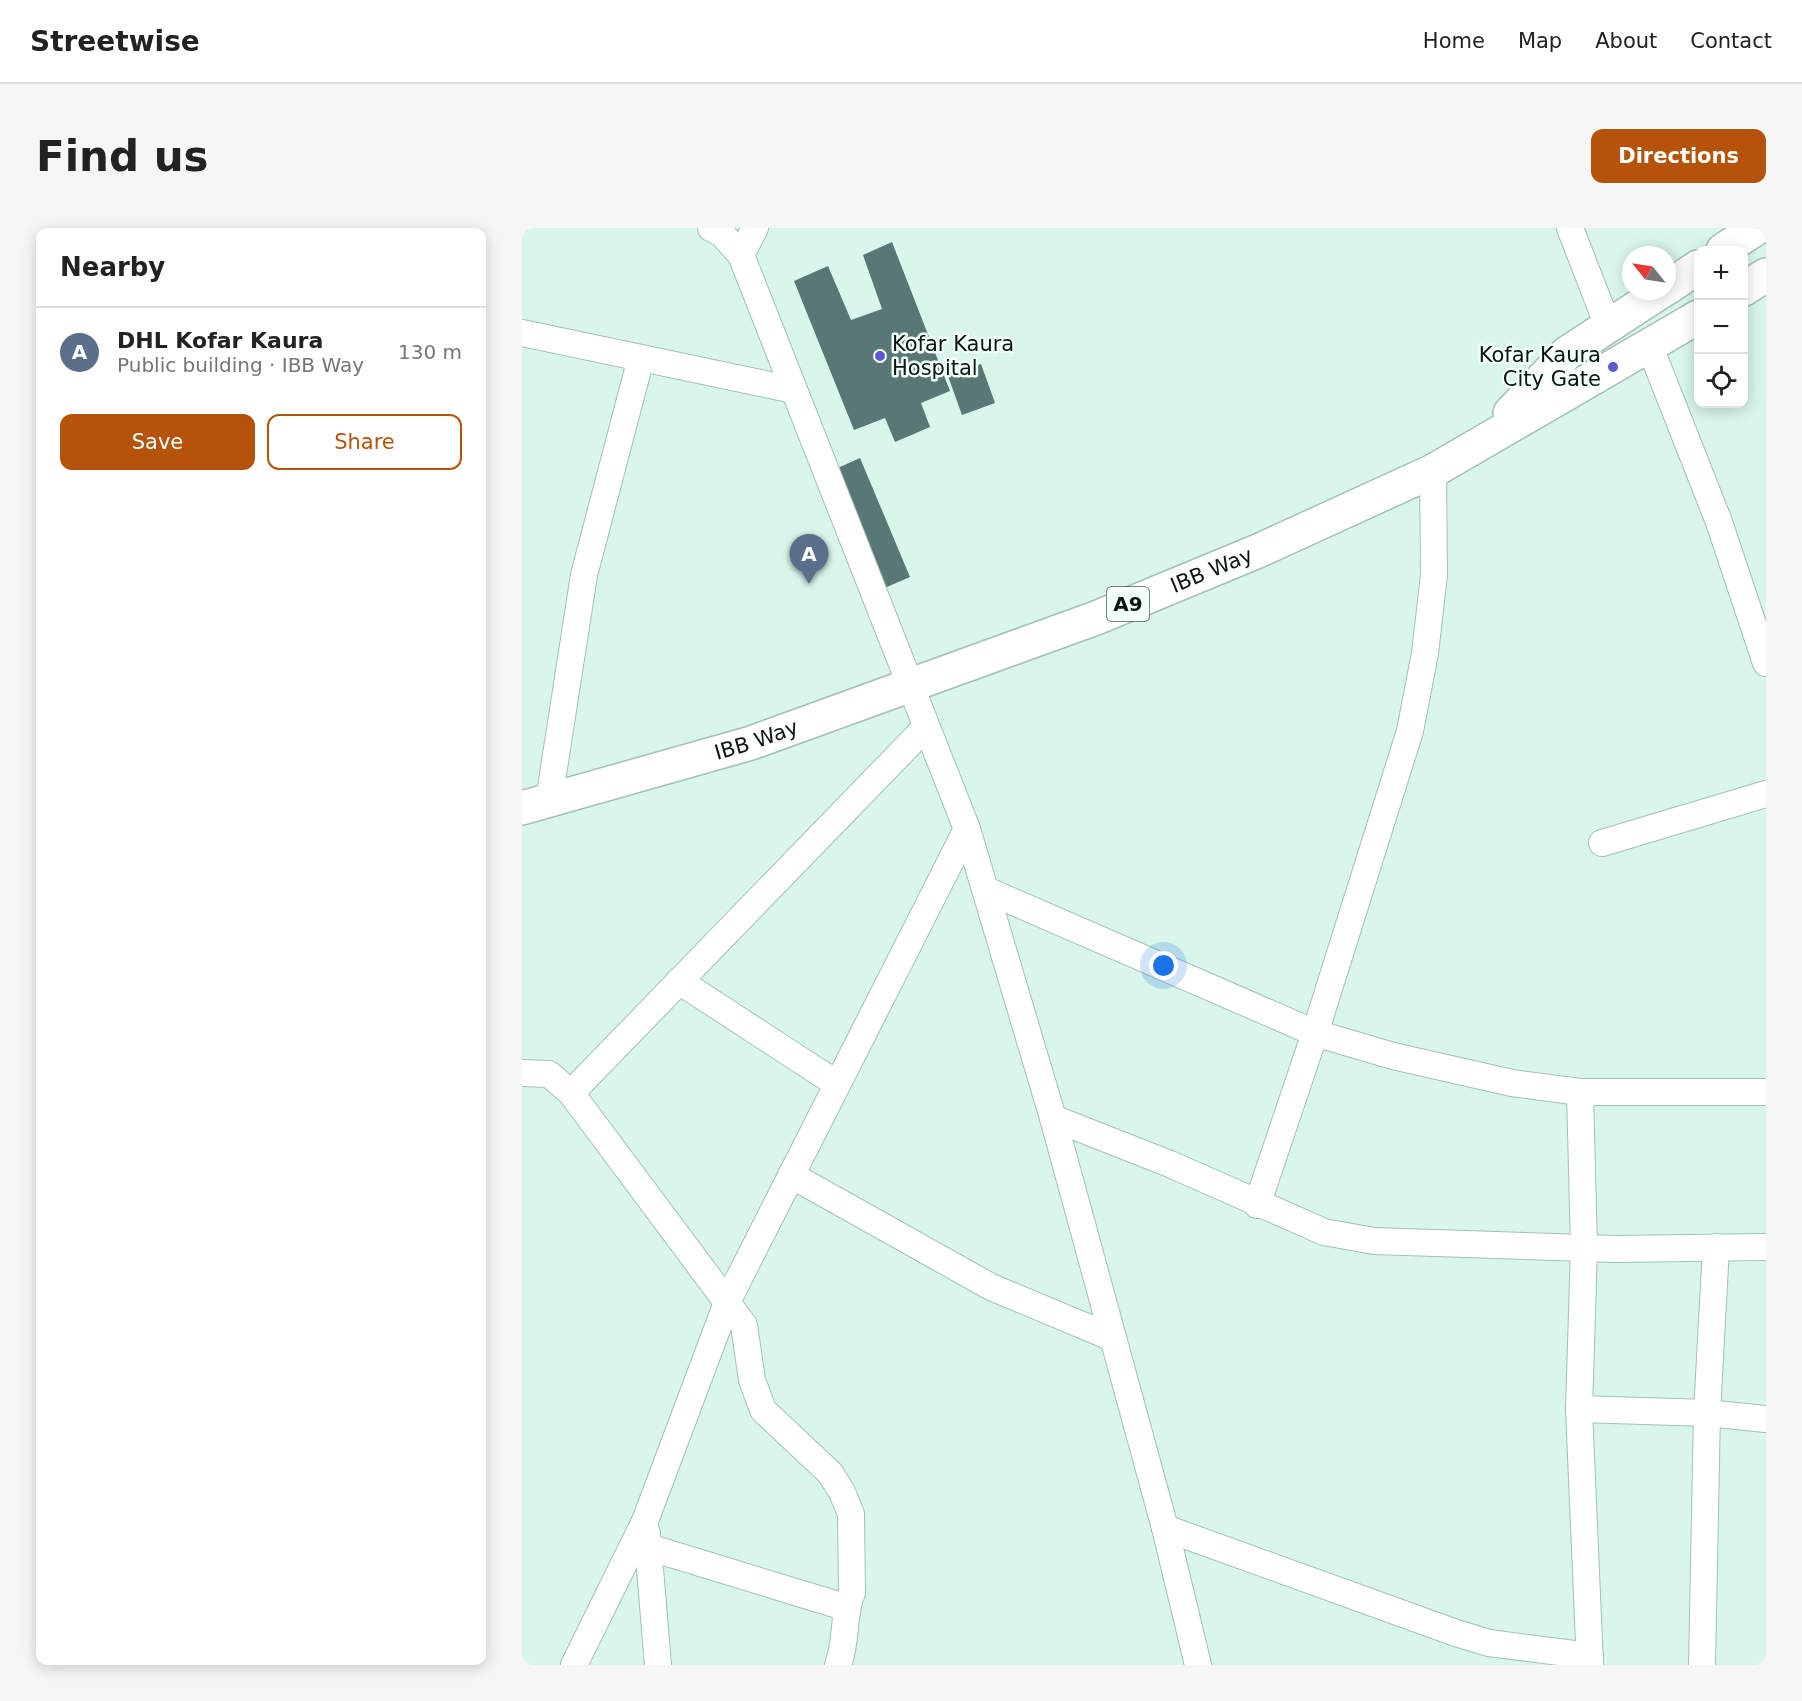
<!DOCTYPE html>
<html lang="en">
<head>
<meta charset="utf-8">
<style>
  body { margin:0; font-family:"DejaVu Sans",sans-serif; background:#f6f6f6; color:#222 }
  .controls { position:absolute; right:18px; top:18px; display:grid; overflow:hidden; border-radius:12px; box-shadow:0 3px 15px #0003 }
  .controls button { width:54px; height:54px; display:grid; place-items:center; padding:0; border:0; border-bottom:2px solid #e0e0e0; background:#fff; color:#222; font:30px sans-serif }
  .compass { position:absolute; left:1100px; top:18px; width:54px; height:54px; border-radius:50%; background:#fff; box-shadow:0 3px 15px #0003; rotate:300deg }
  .you { position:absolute; left:642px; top:738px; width:21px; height:21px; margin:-15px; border:4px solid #fff; border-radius:50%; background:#1a73e8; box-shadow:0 0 0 9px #1a73e833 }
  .badge { display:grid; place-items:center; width:39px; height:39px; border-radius:50%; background:#b45309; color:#fff; font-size:20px; font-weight:700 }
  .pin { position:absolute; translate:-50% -50px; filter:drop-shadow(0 2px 3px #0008) }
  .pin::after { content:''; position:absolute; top:32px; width:21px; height:18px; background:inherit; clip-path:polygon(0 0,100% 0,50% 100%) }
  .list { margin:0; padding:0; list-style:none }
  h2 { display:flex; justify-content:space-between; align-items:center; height:78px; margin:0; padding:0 24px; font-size:26px }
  h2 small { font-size:20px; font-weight:400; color:#767676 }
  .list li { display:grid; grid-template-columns:39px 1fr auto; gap:18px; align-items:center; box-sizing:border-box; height:90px; padding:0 24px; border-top:2px solid #e0e0e0 }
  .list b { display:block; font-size:22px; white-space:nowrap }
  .list p { margin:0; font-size:20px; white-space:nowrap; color:#767676 }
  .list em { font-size:20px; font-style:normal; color:#767676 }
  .actions { display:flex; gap:12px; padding:18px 24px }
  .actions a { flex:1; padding:14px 0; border:2px solid #b45309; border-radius:12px; text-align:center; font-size:21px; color:#b45309 }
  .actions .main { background:#b45309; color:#fff }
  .icon { flex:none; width:33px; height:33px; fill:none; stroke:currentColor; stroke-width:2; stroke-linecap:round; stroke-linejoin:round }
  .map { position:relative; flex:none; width:1244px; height:1437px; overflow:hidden; border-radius:12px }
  header { display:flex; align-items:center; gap:36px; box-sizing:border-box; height:84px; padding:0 30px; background:#fff; border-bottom:2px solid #e0e0e0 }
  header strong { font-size:28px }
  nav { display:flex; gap:33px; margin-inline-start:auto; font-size:21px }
  .intro { display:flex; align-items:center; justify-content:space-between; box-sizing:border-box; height:144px; padding:0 36px }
  h1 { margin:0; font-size:42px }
  .button { padding:15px 27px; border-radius:12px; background:#b45309; color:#fff; font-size:21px; font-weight:700 }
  main { display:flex; gap:36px; padding:0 36px }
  aside { flex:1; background:#fff; border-radius:12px; box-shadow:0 3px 15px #0003 }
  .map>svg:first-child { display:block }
  .building { fill:#597775 }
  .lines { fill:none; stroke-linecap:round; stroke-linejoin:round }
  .minor-casing { stroke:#a4c0b5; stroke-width:28 }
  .highway-casing { stroke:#a4c0b5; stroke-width:36 }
  .minor { stroke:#fff; stroke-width:26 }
  .highway { stroke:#fff; stroke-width:33 }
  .poi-dot { fill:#5f58d0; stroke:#f3fffa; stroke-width:2 }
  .labels { text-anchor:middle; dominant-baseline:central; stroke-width:5; stroke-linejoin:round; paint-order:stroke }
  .shield { fill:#f3fffa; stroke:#505b57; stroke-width:1.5 }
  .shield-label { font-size:20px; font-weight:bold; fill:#0a1511 }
  .poi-label { font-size:21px; fill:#0a1511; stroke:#f3fffa; text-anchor:start }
  .street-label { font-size:21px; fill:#0a1511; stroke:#f3fffa }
</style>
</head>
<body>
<header>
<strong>Streetwise</strong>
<nav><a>Home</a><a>Map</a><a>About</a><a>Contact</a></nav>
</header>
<div class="intro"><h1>Find us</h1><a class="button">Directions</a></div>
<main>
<aside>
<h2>Nearby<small></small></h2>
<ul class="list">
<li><span class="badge" style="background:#5c6f8a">A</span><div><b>DHL Kofar Kaura</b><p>Public building · IBB Way</p></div><em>130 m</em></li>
</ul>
<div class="actions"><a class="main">Save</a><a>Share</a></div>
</aside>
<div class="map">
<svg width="1244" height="1437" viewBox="0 0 1244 1437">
  <rect width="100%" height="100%" fill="#d8f6ea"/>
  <!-- building -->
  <g class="building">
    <polygon points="370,14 428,163 399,175 408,199 373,214 363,190 332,202 272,53 306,38 329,92 360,81 341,27"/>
    <polygon points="459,136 473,175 440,187 426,148"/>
    <polygon points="338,230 388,349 358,362 307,244"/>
  </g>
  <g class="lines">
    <!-- minor casing -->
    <g class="minor-casing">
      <g id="minor">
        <polyline points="189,0 200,6 219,27 445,601 531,890 643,1300 676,1437"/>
        <polyline points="1048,0 1086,98"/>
        <polyline points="219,27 233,0"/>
        <polyline points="0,105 272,162"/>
        <polyline points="1128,119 1197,294 1244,435"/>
        <polyline points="27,572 62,347 119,130"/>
        <polyline points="1080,615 1244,566"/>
        <polyline points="464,662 793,805 871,828 990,855 1058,864 1244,864"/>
        <polyline points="157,753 315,856"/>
        <path d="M0,845L27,846L49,865L222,1097L230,1152L241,1182L308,1245L320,1264L329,1286L330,1365C321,1384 325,1414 316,1437"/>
        <polyline points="1058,864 1062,1020 1057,1181 1068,1437"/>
        <polyline points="49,865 404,499"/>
        <polyline points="531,890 648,936 802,1004 852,1013 1093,1021 1244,1019"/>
        <polyline points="269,947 469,1059 591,1110"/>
        <polyline points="735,977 793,805 888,503 903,425 912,347 911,243"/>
        <polyline points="1057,1181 1185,1185 1244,1191"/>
        <polyline points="643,1300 934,1405 967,1415 1068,1428"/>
        <polyline points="125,1305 136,1437"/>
        <polyline points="126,1319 316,1377 326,1375"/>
        <polyline points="52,1437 123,1293 206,1072 445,601"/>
        <polyline points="1180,1437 1185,1185 1194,1019"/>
      </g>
    </g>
    <!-- highway casing -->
    <g class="highway-casing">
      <g id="highway">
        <polyline points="1201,22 1235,0"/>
        <polyline points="1145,60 1176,39"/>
        <polyline points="1222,61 1244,47"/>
        <polyline points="988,185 1045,125 1140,63"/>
        <path id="s1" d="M0,580L229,515L574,390L736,323L911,243L1176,89"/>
      </g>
    </g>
    <!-- minor -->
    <use href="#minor" class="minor"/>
    <!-- highway -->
    <use href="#highway" class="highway"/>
  </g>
  <!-- markers -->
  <g class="poi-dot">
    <circle cx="358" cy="128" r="6"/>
    <circle cx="1091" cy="139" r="6"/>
  </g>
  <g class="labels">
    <!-- shield labels -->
    <rect class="shield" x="585" y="359" width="42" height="34" rx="4.5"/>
    <g class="shield-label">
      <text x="606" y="376">A9</text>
    </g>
    <!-- poi labels -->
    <g class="poi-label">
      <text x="370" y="116">Kofar Kaura<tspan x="370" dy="24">Hospital</tspan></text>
      <text x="1079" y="127" text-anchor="end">Kofar Kaura<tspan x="1079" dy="24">City Gate</tspan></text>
    </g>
    <!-- street labels -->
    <g class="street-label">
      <text stroke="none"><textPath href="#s1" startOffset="730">IBB Way</textPath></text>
      <text stroke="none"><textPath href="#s1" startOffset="244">IBB Way</textPath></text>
    </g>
  </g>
</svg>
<div class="controls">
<button>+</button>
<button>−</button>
<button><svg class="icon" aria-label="locate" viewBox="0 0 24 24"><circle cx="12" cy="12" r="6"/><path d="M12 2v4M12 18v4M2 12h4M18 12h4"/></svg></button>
</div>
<svg class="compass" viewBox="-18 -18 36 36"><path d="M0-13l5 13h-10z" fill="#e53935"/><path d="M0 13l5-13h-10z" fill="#767676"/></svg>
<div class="you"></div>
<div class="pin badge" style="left:287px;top:356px;background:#5c6f8a">A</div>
</div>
</main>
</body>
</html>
